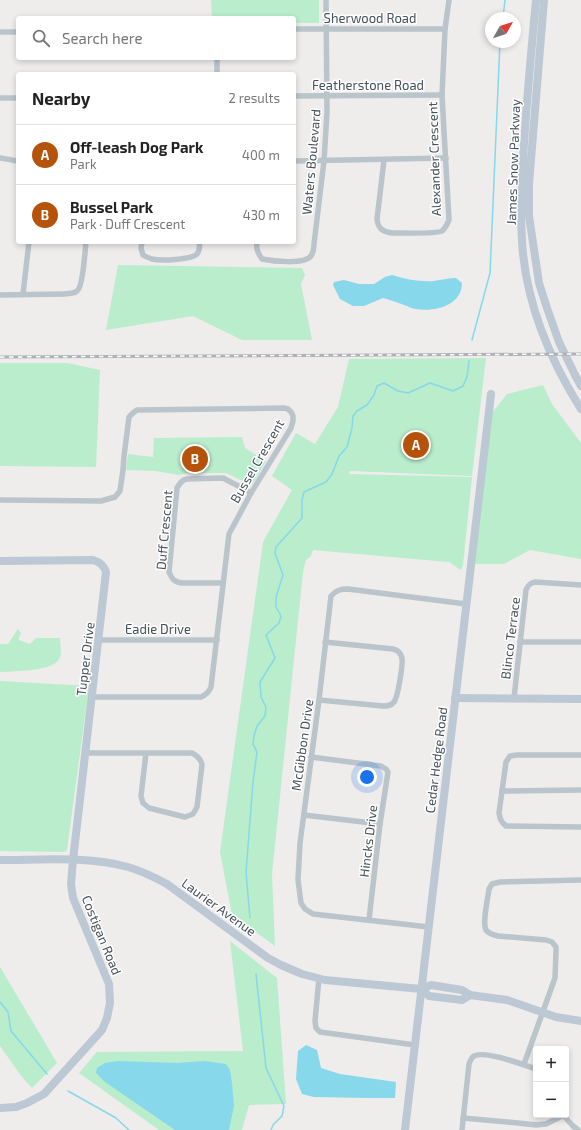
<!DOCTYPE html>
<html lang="en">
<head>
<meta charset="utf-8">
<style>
  body { margin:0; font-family:"Exo 2",sans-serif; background:#f6f6f6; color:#222 }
  .controls { position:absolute; right:12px; bottom:12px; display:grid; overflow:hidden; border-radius:4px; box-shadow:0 2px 6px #0003 }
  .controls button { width:36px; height:36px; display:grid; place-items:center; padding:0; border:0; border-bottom:1px solid #e0e0e0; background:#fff; color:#222; font:20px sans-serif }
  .compass { position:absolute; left:485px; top:12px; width:36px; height:36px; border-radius:50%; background:#fff; box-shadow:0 2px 6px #0003; rotate:51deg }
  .you { position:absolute; left:367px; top:777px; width:14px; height:14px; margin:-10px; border:3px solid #fff; border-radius:50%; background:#1a73e8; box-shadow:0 0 0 6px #1a73e833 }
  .badge { display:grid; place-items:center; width:26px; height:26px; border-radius:50%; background:#b45309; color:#fff; font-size:13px; font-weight:700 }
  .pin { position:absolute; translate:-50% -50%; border:2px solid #fff; box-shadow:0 1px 4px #0006 }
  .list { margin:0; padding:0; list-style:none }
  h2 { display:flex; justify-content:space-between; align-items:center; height:52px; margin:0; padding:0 16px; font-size:17px }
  h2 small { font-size:13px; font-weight:400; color:#767676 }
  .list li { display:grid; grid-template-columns:26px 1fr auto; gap:12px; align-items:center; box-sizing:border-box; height:60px; padding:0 16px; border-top:1px solid #e0e0e0 }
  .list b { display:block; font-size:15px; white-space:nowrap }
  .list p { margin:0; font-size:13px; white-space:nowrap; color:#767676 }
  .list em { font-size:13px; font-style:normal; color:#767676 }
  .icon { flex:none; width:22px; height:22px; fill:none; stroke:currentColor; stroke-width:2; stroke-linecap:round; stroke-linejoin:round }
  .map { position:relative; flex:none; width:581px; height:1130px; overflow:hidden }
  .search { position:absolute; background:#fff; box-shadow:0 2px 6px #0003; left:16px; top:16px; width:280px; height:44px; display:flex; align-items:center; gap:10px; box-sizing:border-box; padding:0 14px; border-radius:4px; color:#767676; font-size:15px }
  .panel { position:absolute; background:#fff; box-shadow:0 2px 6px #0003; left:16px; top:72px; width:280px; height:172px; border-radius:4px }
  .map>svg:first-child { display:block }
  .green { fill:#b9edcc }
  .water { fill:#86d8ea }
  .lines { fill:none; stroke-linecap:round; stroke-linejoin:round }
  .stream { stroke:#86d8ea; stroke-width:1.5 }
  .street { stroke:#bac4cb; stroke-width:5.5 }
  .secondary { stroke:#bcc8d3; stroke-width:8 }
  .rail-casing { stroke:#aeb1b6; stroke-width:3 }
  .rail { stroke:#fff; stroke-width:1.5; stroke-dasharray:4.5; stroke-linecap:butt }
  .labels { text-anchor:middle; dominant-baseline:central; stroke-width:3; stroke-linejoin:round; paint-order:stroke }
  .street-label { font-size:13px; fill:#445059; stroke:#fff }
</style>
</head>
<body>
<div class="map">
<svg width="581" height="1130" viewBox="0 0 581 1130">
  <rect width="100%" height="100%" fill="#efecec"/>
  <!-- green -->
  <g class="green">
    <polygon points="211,0 319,0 319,23 294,23 294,18 212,18"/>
    <polygon points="118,265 302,268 305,275 301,284 312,340 242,340 193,316 106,330"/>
    <polygon points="486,358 472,476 350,471 349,474 472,477 463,565 461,570 449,562 313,550 311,556 306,560 303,572 272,874 275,946 232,915 220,852 263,542 292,490 272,476 296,433 315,444 338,407 349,359"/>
    <polygon points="0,363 67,363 100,370 96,467 0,466"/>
    <polygon points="543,385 552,404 581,443 581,559 530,550 504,564 475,564 491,414 507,394"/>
    <polygon points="242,437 245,448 266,461 255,480 251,485 226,473 187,473 179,475 155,471 126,470 128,454 153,457 154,438"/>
    <path d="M18,629L21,633L19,637V640L30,644L36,638H60C60,644 62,652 60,657C56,672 13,671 0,672V644H8Z"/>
    <polygon points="0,681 89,686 67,850 64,852 0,851"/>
    <polygon points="230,941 277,978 286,1104 249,1105 242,1130 159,1130 79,1073 97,1052 243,1051"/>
    <polygon points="0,967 57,1063 32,1088 22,1077 0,1046"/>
  </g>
  <!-- water -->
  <g class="water">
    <path d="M392,275C405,279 420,282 434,281C441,280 448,278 456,278L462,283C462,306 434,312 416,309C412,309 408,306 404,305C397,302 390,300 383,298L364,306H353L340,299L333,285L334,282L344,280L359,284H374L385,277Z"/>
    <polygon points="306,1045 317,1050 321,1068 340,1074 396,1082 395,1098 367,1098 314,1097 302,1094 296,1079 298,1051"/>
    <polygon points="118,1061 177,1063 204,1061 226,1064 230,1070 232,1083 234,1106 229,1130 175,1130 105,1082 96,1073 97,1068 105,1063"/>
  </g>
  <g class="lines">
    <!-- stream -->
    <g class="stream">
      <polyline points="503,18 505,0"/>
      <polyline points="472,340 490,273 500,42"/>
      <polyline points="250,918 246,872 253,782 257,752 253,744 254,736 257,726 265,716 266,707 261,697 260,682 275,658 266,635 279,623 281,616 276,607 276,597 283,575 275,553 276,547 302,518 302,500 304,492 326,482 332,474 339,456 347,447 352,428 353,416 357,411 367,405 374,395 377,386 384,383 398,391 408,393 430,383 453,391 463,386 467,377 469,361"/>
      <polyline points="256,974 266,1068 284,1106 282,1116 273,1125 271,1130"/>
      <polyline points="0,1002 8,1012 11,1031 47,1074"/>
      <polyline points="68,1091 116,1118 129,1130"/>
    </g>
    <!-- street -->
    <g class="street">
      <polyline points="294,29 445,29"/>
      <polyline points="0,32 18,32"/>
      <polyline points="217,58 217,74"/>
      <polyline points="294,96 442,95"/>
      <polyline points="0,98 18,98"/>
      <polyline points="0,158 18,161"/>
      <path d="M384,160L377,219C378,229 383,232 393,233C401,233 437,234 442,231C446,228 447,224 449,220L442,95L445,29L449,0"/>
      <polyline points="294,161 446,158"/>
      <path d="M142,242L141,248L143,255C146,257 149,258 152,259C160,261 191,260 197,254C200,251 199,246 200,242"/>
      <path d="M257,242C256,249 258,253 262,259C272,261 304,265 311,256C313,253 314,247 314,244L324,161L327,112L326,0"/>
      <polyline points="23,294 29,242"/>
      <path d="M0,295L65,294C68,293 74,294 77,291C83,287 85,251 86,242"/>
      <path d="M0,500L101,501L115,497L120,491L123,470L124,456L129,417L133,413L137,410L284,408L288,409L291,412L293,416V421L291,428L251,493L229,534L211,687C209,692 206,695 201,697H92"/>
      <path d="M223,583H182C174,582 172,579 169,572L177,488C180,483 182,480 187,479L223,478L246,490L251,493"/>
      <polyline points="99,640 217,640"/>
      <polyline points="520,642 581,642"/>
      <path d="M514,698L526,590C528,585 530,583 535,582L581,585"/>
      <path d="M319,700L383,706C387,706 391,706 394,702C398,697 403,664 402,658C401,653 397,650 393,649L325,642"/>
      <path d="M86,753H192C198,756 201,759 202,765L197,807L193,814L185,817L149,808L143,803L141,796L146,753"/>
      <path d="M581,755H517L510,756L506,762L499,813C500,819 501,822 506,826L581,827"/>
      <polyline points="311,757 381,766 386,769 388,772 380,824 369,920"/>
      <polyline points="502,791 581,790"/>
      <polyline points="304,815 380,824"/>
      <path d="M429,927L313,914L305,909L301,903L298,880L300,843L319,700L331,596C336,590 341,589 348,589L466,604"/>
      <polyline points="319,978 315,1021 316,1028 320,1032 415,1045"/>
      <path d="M524,1064L555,978L556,951V947L552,942L546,940L498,936C493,935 489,934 486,930C482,923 488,898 489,889L492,884L500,882L581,880"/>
      <polyline points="563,1115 573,1126 578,1130"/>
      <polyline points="463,1118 518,1123 536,1125 546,1124 564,1115"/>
      <path d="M462,1130L469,1064C470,1061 471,1058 474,1056C485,1050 524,1065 536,1069"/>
    </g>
    <!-- secondary -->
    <g class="secondary">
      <path d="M536,0C531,53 526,107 523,160C521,192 520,223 523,254C529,310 552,363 581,409"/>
      <polyline points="544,0 529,184 529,216 539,283 547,308 559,342 575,375 581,386"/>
      <path d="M0,561L93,560C100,562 104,565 106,572L73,860L71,884L73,898L109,984L110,1003L107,1018L102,1030L44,1094L27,1103L16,1107L0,1108"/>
      <polyline points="455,698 581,699"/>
      <path d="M0,860C41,860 88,856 128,867C142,871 154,877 167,884L268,958L281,965L302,974L325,980L421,989L431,985L462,990L470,995L507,1000L556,1017L581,1021"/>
      <polyline points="421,989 429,996 462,1000 470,995"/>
      <polyline points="405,1130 491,394"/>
    </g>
    <!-- rail casing -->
    <g class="rail-casing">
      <polyline id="rail" points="0,357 581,354"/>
    </g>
    <!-- rail -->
    <use href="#rail" class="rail"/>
  </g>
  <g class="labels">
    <!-- street labels -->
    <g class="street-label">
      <text x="370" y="18">Sherwood Road</text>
      <text x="368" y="85">Featherstone Road</text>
      <text transform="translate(434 159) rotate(-92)">Alexander Crescent</text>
      <text transform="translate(311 162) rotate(-85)">Waters Boulevard</text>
      <text transform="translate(513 162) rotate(-88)">James Snow Parkway</text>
      <text transform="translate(257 461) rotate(-60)">Bussel Crescent</text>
      <text transform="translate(164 530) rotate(-85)">Duff Crescent</text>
      <text x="158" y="629">Eadie Drive</text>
      <text transform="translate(510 638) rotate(-83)">Blinco Terrace</text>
      <text transform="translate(85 659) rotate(-83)">Tupper Drive</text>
      <text transform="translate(302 745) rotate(-82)">McGibbon Drive</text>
      <text transform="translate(436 760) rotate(-83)">Cedar Hedge Road</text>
      <text transform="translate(368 841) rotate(-83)">Hincks Drive</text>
      <text transform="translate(219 907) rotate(36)">Laurier Avenue</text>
      <text transform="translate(102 935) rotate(68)">Costigan Road</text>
    </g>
  </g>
</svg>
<div class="controls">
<button>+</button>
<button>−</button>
</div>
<svg class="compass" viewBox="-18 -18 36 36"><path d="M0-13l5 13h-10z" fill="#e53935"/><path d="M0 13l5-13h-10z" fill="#767676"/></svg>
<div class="you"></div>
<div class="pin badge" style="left:416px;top:445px">A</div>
<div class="pin badge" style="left:195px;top:459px">B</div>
<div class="search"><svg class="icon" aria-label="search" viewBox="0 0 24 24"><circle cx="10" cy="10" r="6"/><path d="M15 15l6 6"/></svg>Search here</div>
<section class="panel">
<h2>Nearby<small>2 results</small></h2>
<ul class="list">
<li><span class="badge">A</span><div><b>Off-leash Dog Park</b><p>Park</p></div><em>400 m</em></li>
<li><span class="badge">B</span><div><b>Bussel Park</b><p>Park · Duff Crescent</p></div><em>430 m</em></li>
</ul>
</section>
</div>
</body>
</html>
